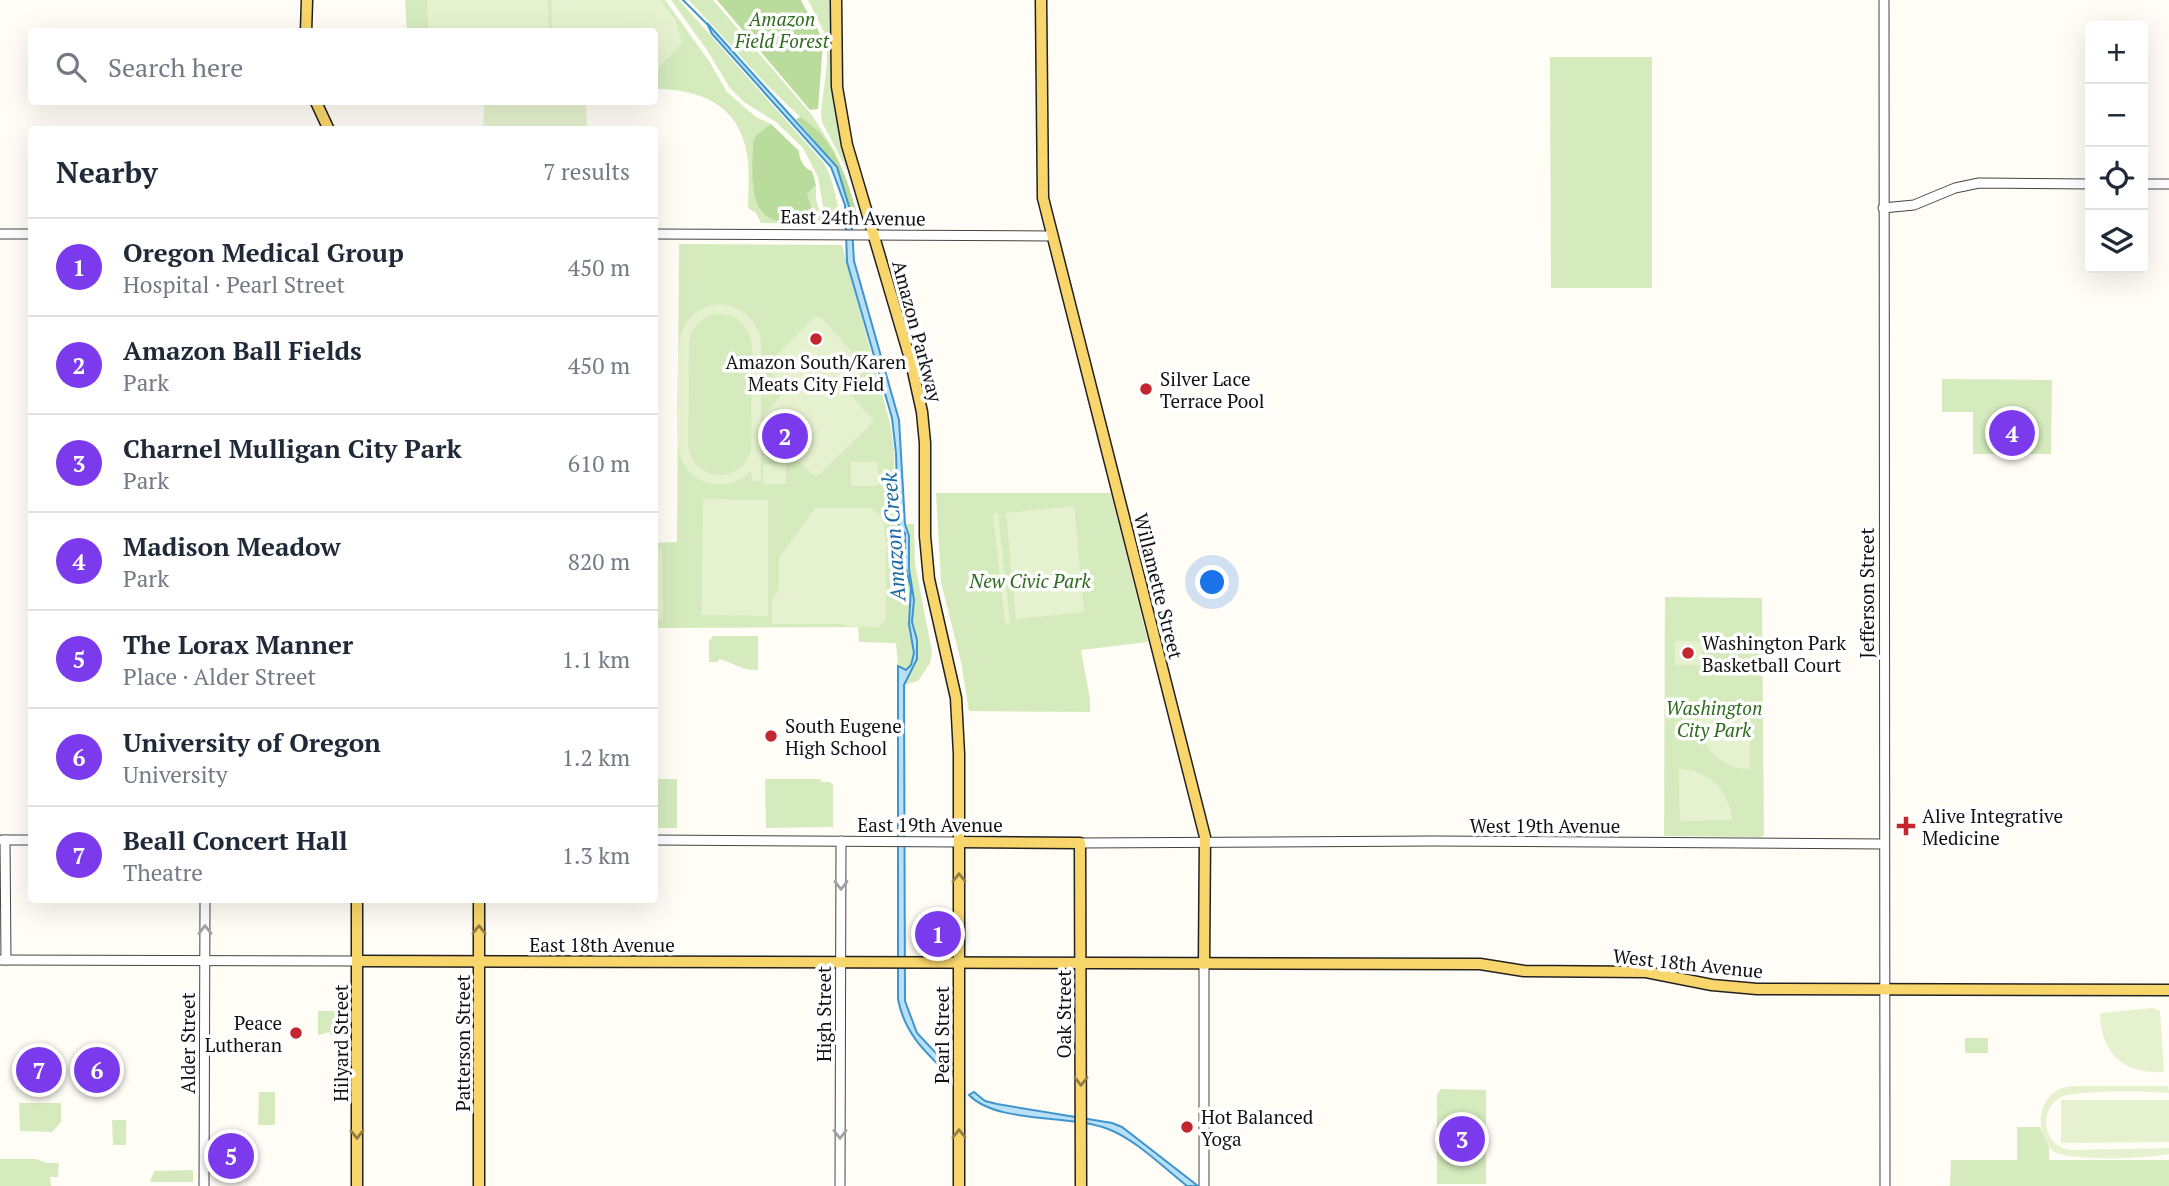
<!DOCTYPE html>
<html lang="en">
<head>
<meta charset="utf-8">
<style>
  body { margin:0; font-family:"PT Serif",serif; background:#f6f6f7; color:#1f2937 }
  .controls { position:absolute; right:21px; top:21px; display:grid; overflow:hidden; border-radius:7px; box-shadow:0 7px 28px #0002 }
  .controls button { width:63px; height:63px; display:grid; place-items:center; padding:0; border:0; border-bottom:2px solid #e0e1e3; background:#fff; color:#1f2937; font:35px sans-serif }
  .you { position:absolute; left:1213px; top:583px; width:24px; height:24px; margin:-18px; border:5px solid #fff; border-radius:50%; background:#1a73e8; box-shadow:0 0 0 10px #1a73e833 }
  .badge { display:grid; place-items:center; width:46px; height:46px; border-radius:50%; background:#7c3aed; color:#fff; font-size:23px; font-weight:700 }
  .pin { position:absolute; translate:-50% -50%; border:4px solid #fff; box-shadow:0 2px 7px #0006 }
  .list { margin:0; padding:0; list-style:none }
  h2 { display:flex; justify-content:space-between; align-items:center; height:91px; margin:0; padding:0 28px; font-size:30px }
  h2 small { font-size:23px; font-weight:400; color:#747a83 }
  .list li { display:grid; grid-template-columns:46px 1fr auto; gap:21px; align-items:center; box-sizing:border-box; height:98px; padding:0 28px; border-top:2px solid #e0e1e3 }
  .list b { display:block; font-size:26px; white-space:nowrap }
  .list p { margin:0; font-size:23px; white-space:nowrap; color:#747a83 }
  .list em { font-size:23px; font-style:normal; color:#747a83 }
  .icon { flex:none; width:38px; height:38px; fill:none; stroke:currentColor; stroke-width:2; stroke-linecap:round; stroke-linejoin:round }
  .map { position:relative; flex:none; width:2169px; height:1186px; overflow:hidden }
  .search { position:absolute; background:#fff; box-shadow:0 7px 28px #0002; left:28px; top:28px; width:630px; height:77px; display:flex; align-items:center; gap:18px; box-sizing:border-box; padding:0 24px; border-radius:7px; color:#747a83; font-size:26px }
  .panel { position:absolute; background:#fff; box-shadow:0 7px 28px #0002; left:28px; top:126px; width:630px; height:777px; border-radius:7px }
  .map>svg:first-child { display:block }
  .green { fill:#d5ebbd }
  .forest { fill:#b9dc9c }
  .pitch { fill:#e6f2cf; fill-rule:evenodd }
  .water { fill:#b9e0f7; stroke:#3f96cf; stroke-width:2 }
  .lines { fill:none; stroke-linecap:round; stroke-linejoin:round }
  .stream { stroke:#3f96cf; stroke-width:2 }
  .minor-casing { stroke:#444; stroke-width:11 }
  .major-casing { stroke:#222; stroke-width:13 }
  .minor { stroke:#fff; stroke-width:9 }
  .major { stroke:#f9d66b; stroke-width:10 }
  .oneway { stroke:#917d42 }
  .oneway2 { stroke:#a0a0a0 }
  .poi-dot { fill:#c4262e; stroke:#fff; stroke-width:2.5 }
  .labels { text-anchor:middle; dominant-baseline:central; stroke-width:7; stroke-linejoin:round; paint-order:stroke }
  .park-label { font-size:19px; font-style:italic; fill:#2f6b1f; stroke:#fff }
  .street-label { font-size:19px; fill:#111; stroke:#fff }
  .poi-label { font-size:19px; fill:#111; stroke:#fff; text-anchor:start }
  .water-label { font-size:21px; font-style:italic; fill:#1768a6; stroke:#fff }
</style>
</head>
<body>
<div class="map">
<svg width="2169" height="1186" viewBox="0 0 2169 1186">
  <rect width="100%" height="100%" fill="#fffdf5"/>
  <!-- green -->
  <g class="green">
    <path d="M405,0H665L709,61L727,92L756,117L771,124L756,135L753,143L814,212L807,194L816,185V199L822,219L818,224L761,223L756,213L748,208C748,190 750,171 747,154C739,104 699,89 655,89L654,32L407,31Z"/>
    <path d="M671,0H679L823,162C836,182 835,205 845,227L834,224L836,217L831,212H824L818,177L803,148L776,122L744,102L730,88L707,50Z"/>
    <polygon points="689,0 713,0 812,115 839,158 809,123 800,117 766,84"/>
    <path d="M808,0H830C830,59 833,114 848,172L822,122L821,112L827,64V44L824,32Z"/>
    <polygon points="1550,57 1652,57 1652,288 1551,288"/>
    <polygon points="679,244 842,245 890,423 894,450 895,523 905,533 905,565 911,588 909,624 914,653 911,665 906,671 898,666 896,643 859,642 858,627 655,628 654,543 677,542"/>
    <polygon points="1942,379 2052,380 2051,454 1973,454 1973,412 1942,412"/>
    <polygon points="936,493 1111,493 1148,642 1081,650 1090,699 1090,712 969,711 961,662 941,582"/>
    <polygon points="905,524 914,524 915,564 932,652 930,663 918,681 904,685 917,659 917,640 912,622 914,600 909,569 909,536"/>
    <polygon points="1665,597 1762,598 1764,835 1761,837 1664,836"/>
    <path d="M713,636H758V670C743,671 734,663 719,659L718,662H709V641Z"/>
    <rect x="655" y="779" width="22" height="49"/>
    <polygon points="765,779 820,779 822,782 830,782 833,785 833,827 766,828"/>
    <polygon points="318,1011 347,1011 347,1035 330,1035 330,1032 318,1035"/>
    <rect x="1965" y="1038" width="23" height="15"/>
    <polygon points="1441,1089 1486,1090 1486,1184 1437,1184 1437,1094"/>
    <polygon points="259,1092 275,1092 275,1125 258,1125"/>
    <polygon points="19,1103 61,1103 61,1122 52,1132 20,1131"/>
    <polygon points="112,1120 126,1120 126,1145 113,1145"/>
    <polygon points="2017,1127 2040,1127 2049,1147 2049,1160 2169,1160 2169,1186 1950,1186 1951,1160 2017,1160"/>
    <polygon points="0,1159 36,1159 47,1163 59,1163 58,1177 50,1177 51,1186 0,1186"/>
    <polygon points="193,1170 193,1182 150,1182 154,1171"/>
  </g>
  <!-- forest -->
  <g class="forest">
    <path d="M717,0H801C808,15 818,26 823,42L818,109L810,110Z"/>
    <path d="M800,117C834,137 846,175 856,210L855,212L851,213L837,167L796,119Z"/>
    <path d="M771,124L799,151C799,159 804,169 812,171L816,185L807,194L814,213L812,217C803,221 794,220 784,221C745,221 753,169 753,142L756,135Z"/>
  </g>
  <!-- pitch -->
  <g class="pitch">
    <polygon points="427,0 548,0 549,31 428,31"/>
    <polygon points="551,0 660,0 675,19 682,43 655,71 654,32 552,31"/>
    <polygon points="484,102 586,102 587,129 483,129"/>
    <path d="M720,304C741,307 755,318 761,339V481H752L751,471C740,481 728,487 712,484C698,482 686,471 681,457C674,439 678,361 680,338C685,318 699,307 720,304ZM715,314C736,313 750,325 752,346L751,450C741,486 691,482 688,444L689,340C692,326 701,318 715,314Z"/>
    <polygon points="814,317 821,317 866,368 847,391 874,421 819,475 813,475 764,428 764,415 786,390 770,371 770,362"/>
    <rect x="851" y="462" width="27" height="24"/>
    <polygon points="786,464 786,484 763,484 763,465"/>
    <polygon points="703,499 768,500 768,616 702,615"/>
    <polygon points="1074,506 1084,612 1016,619 1006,513"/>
    <polygon points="815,508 871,508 883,517 886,542 886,619 879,627 845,626 841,624 772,624 772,599 779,591 779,558"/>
    <polygon points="998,513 1010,623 1005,623 993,515"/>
    <polygon points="655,549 662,549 663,619 655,619"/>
    <rect x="1675" y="641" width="27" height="24"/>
    <path d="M1698,718H1750V770C1719,767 1701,749 1698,718Z"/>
    <path d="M1679,769C1709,770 1729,790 1732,820L1680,821Z"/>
    <path d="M2153,1008L2160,1011L2164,1072C2123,1074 2101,1054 2100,1013Z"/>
    <path d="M2071,1086H2168L2169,1093C2150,1091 2076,1090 2061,1097C2037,1110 2044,1147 2070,1150L2169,1148V1154C2147,1159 2074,1161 2054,1152C2032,1130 2037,1090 2071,1086Z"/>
    <polygon points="2061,1100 2169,1100 2169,1142 2061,1143"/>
  </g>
  <!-- water -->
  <g class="water">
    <path d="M707,23L837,167L851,213L854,261L899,420L905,524L909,536V569L914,600L912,622L917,640V659L904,685L905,1001L917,1033L952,1070L948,1074C924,1051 904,1032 898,999V666L906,670L911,665L914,653L909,624L911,588L905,565V533L898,524L896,453L892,418L847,262L845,205L831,167L712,34Z"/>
    <path d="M974,1092L985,1101L997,1104L1112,1123L1122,1127L1198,1186H1187C1164,1168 1135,1139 1108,1129C1069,1114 997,1124 969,1095Z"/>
  </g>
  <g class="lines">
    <!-- stream -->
    <polyline class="stream" points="683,0 707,24"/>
    <!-- minor casing -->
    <g class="minor-casing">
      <g id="minor">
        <polyline points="1884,0 1885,1186"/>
        <polyline points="2143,184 2169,184"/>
        <polyline points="1883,208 1914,205 1955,188 1979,183 2090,184"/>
        <polyline points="0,234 32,234"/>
        <polyline points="654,234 1052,236"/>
        <polyline points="2,840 32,840"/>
        <polyline points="5,840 6,960"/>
        <polyline points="654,840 959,842"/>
        <polyline points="1080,843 1433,841 1884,844"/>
        <polyline points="0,960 357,961"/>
        <polyline points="204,1186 205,900"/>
        <polyline points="840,1186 841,841"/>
        <polyline points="1204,1186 1204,964"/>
      </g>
    </g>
    <!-- major casing -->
    <g class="major-casing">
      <g id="major">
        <polyline points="836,0 837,87 847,145 911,362 922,412 925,443 925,536 929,579 956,698 959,754 959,1186"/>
        <polyline points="1041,0 1043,198 1205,837 1204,964"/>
        <polyline points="306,32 307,0"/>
        <polyline points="316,102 329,130"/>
        <polyline points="959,842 1080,843 1081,1186"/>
        <polyline points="357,961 1480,964 1524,971 1646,972 1712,985 1757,989 2169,990"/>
        <polyline points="357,1186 357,900"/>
        <polyline points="479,1186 479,900"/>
      </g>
    </g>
    <!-- minor -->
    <use href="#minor" class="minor"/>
    <!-- major -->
    <use href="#major" class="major"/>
  </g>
  <!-- one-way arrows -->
  <defs><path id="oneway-chevron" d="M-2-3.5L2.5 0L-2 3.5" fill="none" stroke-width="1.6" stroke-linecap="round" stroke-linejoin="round" transform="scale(1.75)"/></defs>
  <g class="oneway">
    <use href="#oneway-chevron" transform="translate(959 878) rotate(-90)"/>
    <use href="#oneway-chevron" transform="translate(479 930) rotate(-90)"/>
    <use href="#oneway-chevron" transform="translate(1081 1081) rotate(90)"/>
    <use href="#oneway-chevron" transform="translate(357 1134) rotate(89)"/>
    <use href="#oneway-chevron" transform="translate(959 1134) rotate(-90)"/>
  </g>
  <g class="oneway2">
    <use href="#oneway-chevron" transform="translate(841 885) rotate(90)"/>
    <use href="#oneway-chevron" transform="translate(205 930) rotate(-90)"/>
    <use href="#oneway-chevron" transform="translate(840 1134) rotate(90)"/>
  </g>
  <!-- markers -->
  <g class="poi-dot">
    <circle cx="816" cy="339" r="7"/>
    <circle cx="1146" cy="389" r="7"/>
    <circle cx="1688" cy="653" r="7"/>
    <circle cx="771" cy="736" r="7"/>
    <path d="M1902.5 815.5h7v7h7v7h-7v7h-7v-7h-7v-7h7z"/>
    <circle cx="296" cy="1033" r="7"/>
    <circle cx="1187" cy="1127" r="7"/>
  </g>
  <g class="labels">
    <!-- park labels -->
    <g class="park-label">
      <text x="782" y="18">Amazon<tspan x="782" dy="22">Field Forest</tspan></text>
      <text x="1030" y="580">New Civic Park</text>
      <text x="1714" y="707">Washington<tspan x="1714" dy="22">City Park</tspan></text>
    </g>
    <!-- street labels -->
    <g class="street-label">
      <text transform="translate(853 217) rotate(1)">East 24th Avenue</text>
      <text transform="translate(918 331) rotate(75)">Amazon Parkway</text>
      <text transform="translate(1159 586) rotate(76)">Willamette Street</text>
      <text transform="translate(1866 593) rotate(-90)">Jefferson Street</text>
      <text x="930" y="824">East 19th Avenue</text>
      <text x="1545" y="825">West 19th Avenue</text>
      <text x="602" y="944">East 18th Avenue</text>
      <text transform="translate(1688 963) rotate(6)">West 18th Avenue</text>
      <text transform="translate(823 1014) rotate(-90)">High Street</text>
      <text transform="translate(1063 1014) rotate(-90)">Oak Street</text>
      <text transform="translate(941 1035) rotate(-90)">Pearl Street</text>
      <text transform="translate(187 1043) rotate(-90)">Alder Street</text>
      <text transform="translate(340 1043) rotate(-90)">Hilyard Street</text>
      <text transform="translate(462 1043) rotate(-90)">Patterson Street</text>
    </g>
    <!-- poi labels -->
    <g class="poi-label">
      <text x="816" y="361" text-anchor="middle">Amazon South/Karen<tspan x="816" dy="22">Meats City Field</tspan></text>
      <text x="1160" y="378">Silver Lace<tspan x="1160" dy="22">Terrace Pool</tspan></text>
      <text x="1702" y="642">Washington Park<tspan x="1702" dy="22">Basketball Court</tspan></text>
      <text x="785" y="725">South Eugene<tspan x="785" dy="22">High School</tspan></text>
      <text x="1922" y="815">Alive Integrative<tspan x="1922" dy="22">Medicine</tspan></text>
      <text x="282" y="1022" text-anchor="end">Peace<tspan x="282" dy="22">Lutheran</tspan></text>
      <text x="1201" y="1116">Hot Balanced<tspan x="1201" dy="22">Yoga</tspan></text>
    </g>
    <!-- water labels -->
    <g class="water-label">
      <text transform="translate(893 537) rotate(-94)">Amazon Creek</text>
    </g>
  </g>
</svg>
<div class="controls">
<button>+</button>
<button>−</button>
<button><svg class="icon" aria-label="locate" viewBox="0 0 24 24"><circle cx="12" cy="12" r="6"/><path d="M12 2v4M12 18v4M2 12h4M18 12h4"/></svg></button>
<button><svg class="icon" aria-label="layers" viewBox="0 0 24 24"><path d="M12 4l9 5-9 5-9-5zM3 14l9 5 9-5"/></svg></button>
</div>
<div class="you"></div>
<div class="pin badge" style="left:938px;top:934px">1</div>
<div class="pin badge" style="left:785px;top:436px">2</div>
<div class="pin badge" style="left:1462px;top:1139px">3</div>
<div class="pin badge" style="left:2012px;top:433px">4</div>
<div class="pin badge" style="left:231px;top:1156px">5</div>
<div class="pin badge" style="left:97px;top:1070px">6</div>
<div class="pin badge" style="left:39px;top:1070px">7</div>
<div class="search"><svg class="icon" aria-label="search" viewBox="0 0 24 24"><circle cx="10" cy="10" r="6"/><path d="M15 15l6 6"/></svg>Search here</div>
<section class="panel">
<h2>Nearby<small>7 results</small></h2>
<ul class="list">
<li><span class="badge">1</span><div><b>Oregon Medical Group</b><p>Hospital · Pearl Street</p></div><em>450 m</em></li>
<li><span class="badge">2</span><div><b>Amazon Ball Fields</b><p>Park</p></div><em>450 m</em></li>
<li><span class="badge">3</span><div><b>Charnel Mulligan City Park</b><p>Park</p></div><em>610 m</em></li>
<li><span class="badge">4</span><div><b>Madison Meadow</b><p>Park</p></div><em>820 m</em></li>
<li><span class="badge">5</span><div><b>The Lorax Manner</b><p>Place · Alder Street</p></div><em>1.1 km</em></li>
<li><span class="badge">6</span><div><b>University of Oregon</b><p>University</p></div><em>1.2 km</em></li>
<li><span class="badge">7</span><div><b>Beall Concert Hall</b><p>Theatre</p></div><em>1.3 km</em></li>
</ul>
</section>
</div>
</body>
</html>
